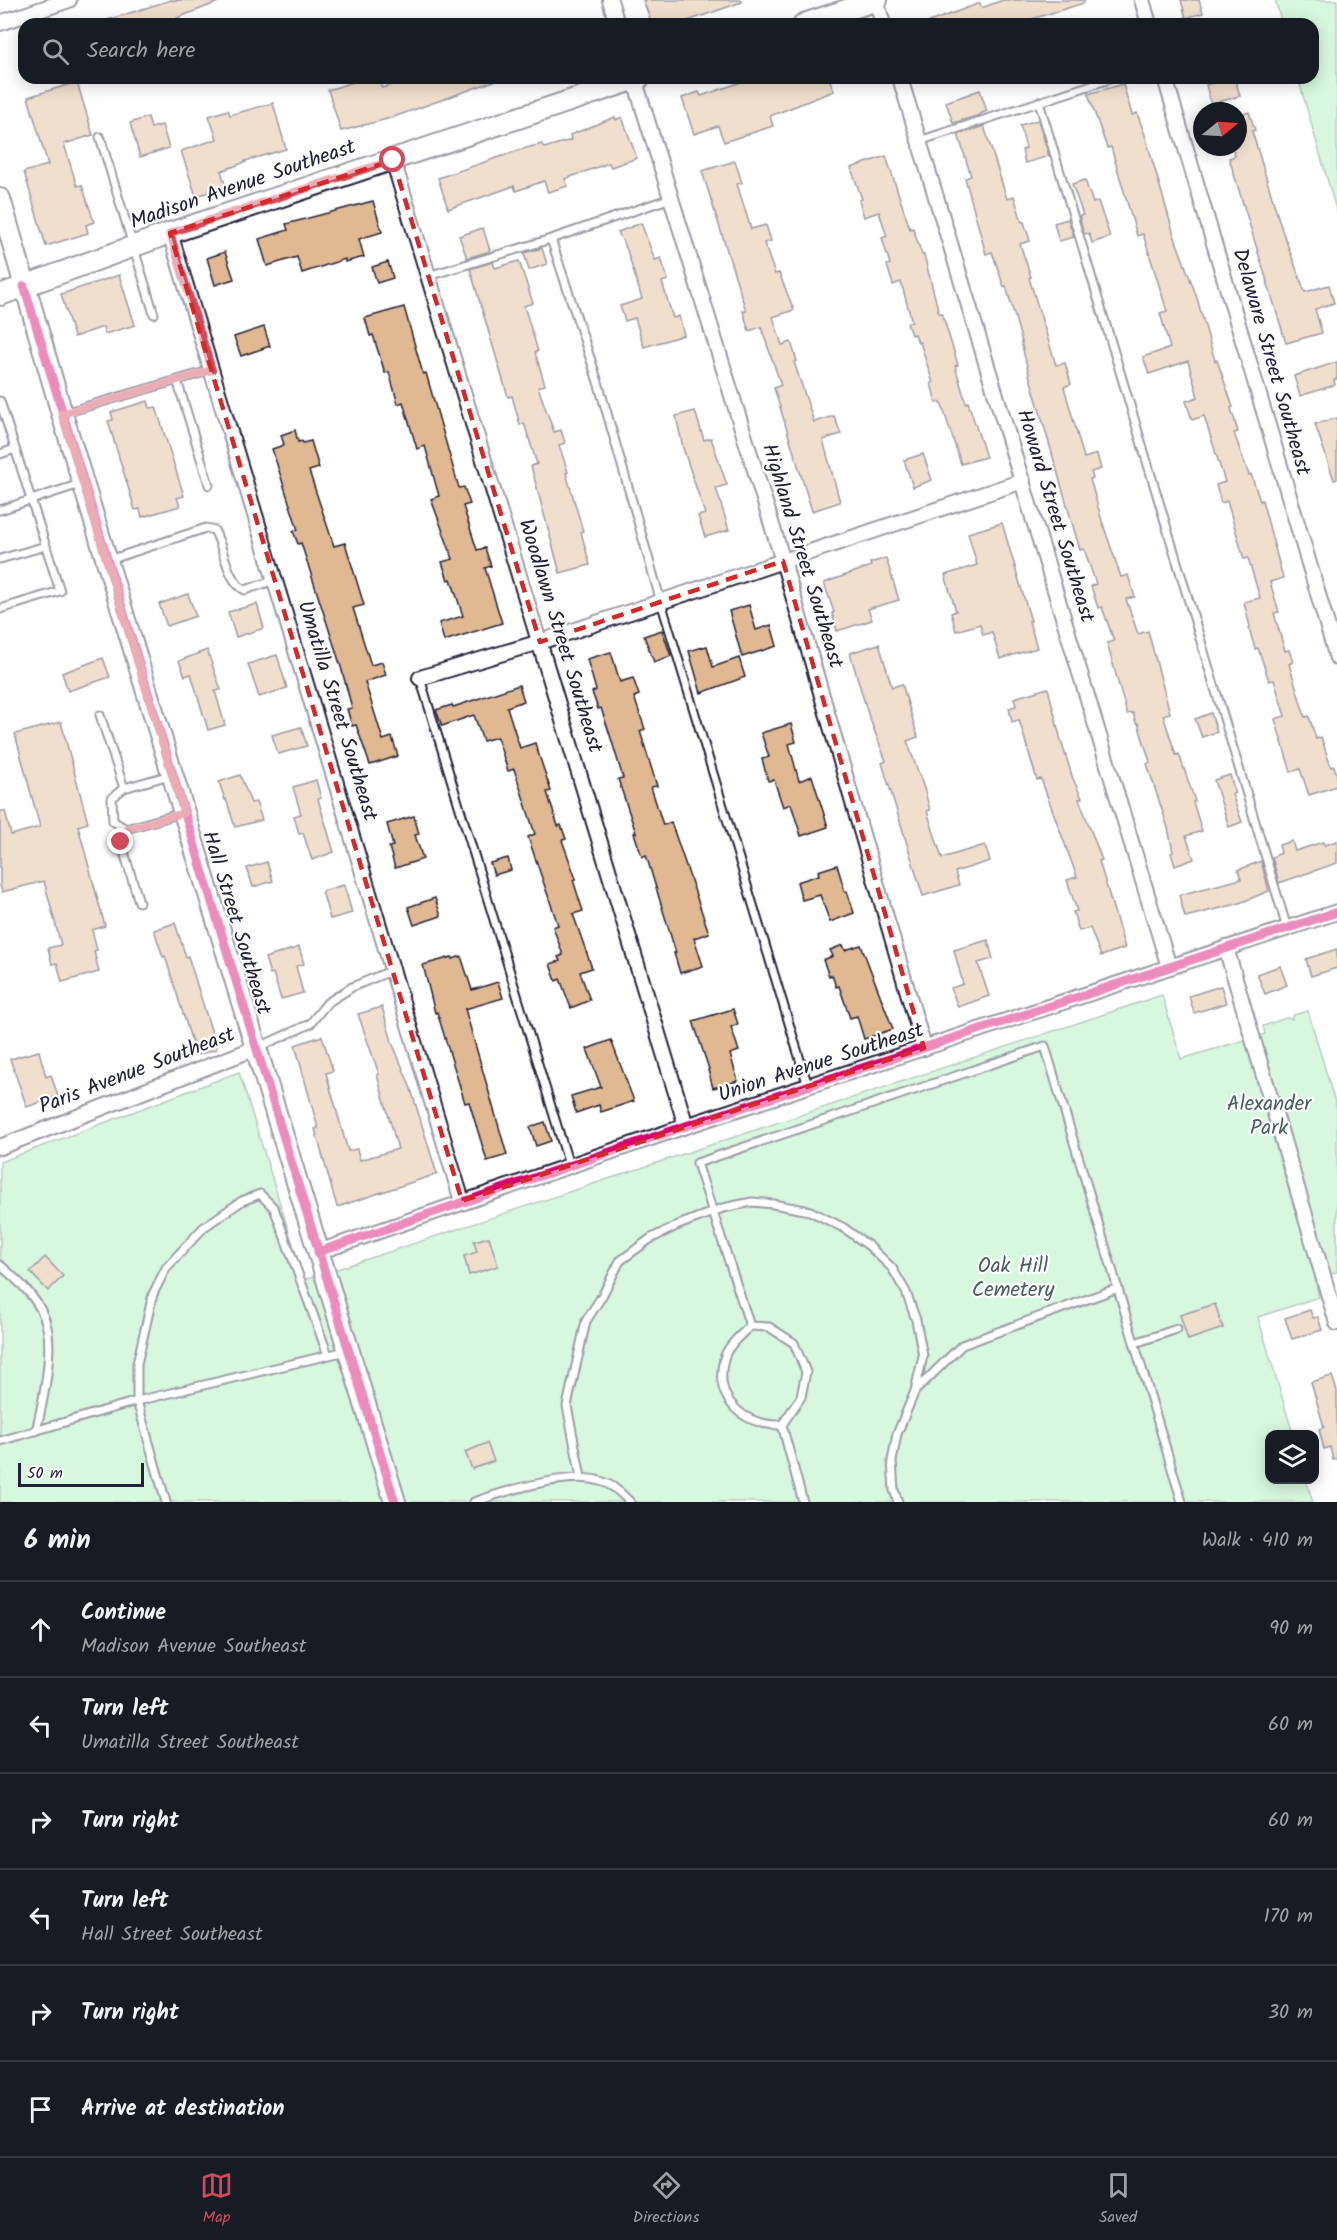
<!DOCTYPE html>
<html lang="en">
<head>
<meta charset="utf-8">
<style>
  body { margin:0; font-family:Kalam,sans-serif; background:#20242c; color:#f1f3f6 }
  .controls { position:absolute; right:18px; bottom:18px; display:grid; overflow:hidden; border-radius:12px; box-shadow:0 3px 15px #0003 }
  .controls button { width:54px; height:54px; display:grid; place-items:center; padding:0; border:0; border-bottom:2px solid #363941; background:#171b24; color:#f1f3f6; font:30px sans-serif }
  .compass { position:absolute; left:1193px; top:102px; width:54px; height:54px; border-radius:50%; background:#171b24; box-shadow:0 3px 15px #0003; rotate:72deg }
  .scale { position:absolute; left:18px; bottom:15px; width:126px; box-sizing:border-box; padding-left:6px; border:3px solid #22223b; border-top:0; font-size:16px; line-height:21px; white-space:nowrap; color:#22223b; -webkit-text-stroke:4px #fff; paint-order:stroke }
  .stop { position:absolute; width:18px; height:18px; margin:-14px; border:4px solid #d1495b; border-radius:50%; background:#fff }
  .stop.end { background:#d1495b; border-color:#fff; box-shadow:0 2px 6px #0008 }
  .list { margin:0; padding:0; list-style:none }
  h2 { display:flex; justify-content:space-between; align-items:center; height:78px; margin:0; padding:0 24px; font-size:26px }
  h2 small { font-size:20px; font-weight:400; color:#9ea1a6 }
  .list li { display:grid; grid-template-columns:39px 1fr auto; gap:18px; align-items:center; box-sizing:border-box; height:96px; padding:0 24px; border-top:2px solid #363941 }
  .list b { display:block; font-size:22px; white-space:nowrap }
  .list p { margin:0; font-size:20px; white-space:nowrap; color:#9ea1a6 }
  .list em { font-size:20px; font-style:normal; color:#9ea1a6 }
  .icon { flex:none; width:33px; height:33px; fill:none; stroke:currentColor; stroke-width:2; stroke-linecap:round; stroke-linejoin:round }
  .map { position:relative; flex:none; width:1337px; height:1502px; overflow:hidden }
  .search { position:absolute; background:#171b24; box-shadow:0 3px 15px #0003; left:18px; right:18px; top:18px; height:66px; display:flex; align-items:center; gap:15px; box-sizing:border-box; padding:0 21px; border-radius:18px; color:#9ea1a6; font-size:22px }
  .sheet { height:654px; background:#171b24 }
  nav { display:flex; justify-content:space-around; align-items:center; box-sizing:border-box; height:84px; border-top:2px solid #363941; background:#171b24; font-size:16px; color:#9ea1a6 }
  nav a { display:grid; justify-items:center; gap:3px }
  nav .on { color:#d1495b }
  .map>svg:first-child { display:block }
  .green { fill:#a9edb8; stroke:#66887a; stroke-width:1.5 }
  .building { fill:#e0b891; stroke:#22223b; stroke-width:1.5 }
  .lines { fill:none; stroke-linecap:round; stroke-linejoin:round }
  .lane-casing { stroke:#22223b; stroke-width:11 }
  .street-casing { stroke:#22223b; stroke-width:18 }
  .secondary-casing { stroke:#22223b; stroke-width:24 }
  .lane { stroke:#fff; stroke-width:7 }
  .street { stroke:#fff; stroke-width:14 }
  .secondary { stroke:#fff; stroke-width:20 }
  .cycleway-casing { stroke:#fff; stroke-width:13 }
  .cycleway { stroke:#d6006c; stroke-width:9 }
  .route { stroke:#d1495b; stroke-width:8 }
  .marked { fill:none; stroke:#d62828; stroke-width:4.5; stroke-dasharray:12 8; stroke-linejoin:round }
  .labels { text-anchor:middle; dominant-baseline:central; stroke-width:4.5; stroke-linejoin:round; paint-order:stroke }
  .street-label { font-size:21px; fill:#22223b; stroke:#fff }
  .park-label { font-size:21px; fill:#4a5f60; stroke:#fff }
</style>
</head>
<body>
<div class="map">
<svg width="1337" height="1502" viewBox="0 0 1337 1502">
  <rect width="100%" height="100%" fill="#fff"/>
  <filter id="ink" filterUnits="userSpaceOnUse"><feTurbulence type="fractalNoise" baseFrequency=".0167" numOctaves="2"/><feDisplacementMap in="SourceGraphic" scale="12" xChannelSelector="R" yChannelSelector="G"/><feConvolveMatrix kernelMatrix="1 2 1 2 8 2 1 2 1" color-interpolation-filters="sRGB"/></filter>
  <g filter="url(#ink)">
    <!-- green -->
    <g class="green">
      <polygon points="1275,0 1337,0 1337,213 1298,78 1313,78 1313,24 1282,24"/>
      <polygon points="1162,995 1181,1059 1265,1034 1263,1026 1286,1018 1292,1019 1294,1015 1308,1011 1337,1109 1337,1272 1315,1279 1319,1297 1258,1317 1293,1434 1270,1434 1270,1480 1306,1480 1313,1502 0,1502 0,1162 239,1072 304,1280"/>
    </g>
    <!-- building -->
    <g class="building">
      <polygon points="171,0 221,1 177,18 179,24 105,24 104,21"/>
      <polygon points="643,0 741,0 742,2 679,24 652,24"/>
      <polygon points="1003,0 1084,0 1084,3 1032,19 1033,24 929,24 929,22 980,3 981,8"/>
      <polygon points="1181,0 1199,0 1203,13 1186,18"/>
      <polygon points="355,78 378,78 382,88 411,78 497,78 497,80 391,118 341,131 328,90 356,81"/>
      <polygon points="753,78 829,78 834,91 770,116 773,126 724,142 718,126 694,134 682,98 699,92 701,96"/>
      <polygon points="1229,78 1235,78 1240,96 1211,104 1206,85"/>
      <polygon points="77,82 93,135 64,144 77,186 82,185 94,222 86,225 88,233 46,246 24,172 48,165 28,97"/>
      <polygon points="1123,84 1132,115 1137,113 1145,135 1174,235 1196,295 1215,361 1217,360 1233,407 1231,408 1238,432 1234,433 1249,475 1251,474 1260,501 1262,500 1283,578 1270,582 1279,612 1274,613 1285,651 1289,650 1293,662 1289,664 1305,717 1309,716 1316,739 1321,737 1331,767 1334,766 1337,775 1337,786 1309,795 1300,769 1291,772 1275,719 1285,716 1274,680 1269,681 1258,648 1255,649 1249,628 1250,627 1244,602 1260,598 1248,558 1244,559 1227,501 1221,503 1216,485 1225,482 1204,416 1192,420 1186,401 1198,397 1188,361 1149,374 1143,357 1170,348 1160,313 1167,311 1143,234 1137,236 1111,147 1107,148 1088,94"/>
      <polygon points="980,90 987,111 980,114 980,115 953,123 946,102"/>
      <polygon points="273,103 286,149 245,161 246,162 221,171 226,187 196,196 181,151 217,139 209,116 228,110 230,115"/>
      <polygon points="1249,112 1255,130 1252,131 1282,230 1305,292 1329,285 1334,303 1315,309 1322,333 1286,343 1229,158 1235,156 1232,147 1238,147 1238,116"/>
      <polygon points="148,117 151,128 162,125 169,148 140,157 130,123"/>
      <polygon points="615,117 616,120 622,117 637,158 611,167 609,163 565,179 568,186 548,192 544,181 516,191 514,186 448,209 438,178 526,148 542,144 544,148 571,140 570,135"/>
      <polygon points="1038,120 1049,156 1025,163 1022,150 1026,148 1020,125"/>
      <polygon points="984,126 1007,199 1014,196 1022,222 1024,222 1030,241 1020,244 1031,277 1029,278 1056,365 1065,363 1071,384 1064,387 1084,458 1097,454 1101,469 1091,472 1093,478 1090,479 1102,521 1121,577 1128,575 1135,597 1126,599 1138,634 1148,631 1170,713 1163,715 1176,755 1179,754 1195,801 1193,802 1202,831 1186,836 1194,859 1175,866 1171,853 1173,852 1168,828 1147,764 1150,762 1138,723 1136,723 1133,713 1127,714 1107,643 1114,641 1102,607 1098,608 1091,586 1096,584 1084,549 1080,550 1029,374 1021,342 1022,342 1006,286 1004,287 992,252 986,254 965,178 971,176 958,134"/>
      <polygon points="886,156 910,229 913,228 922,255 924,255 939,313 942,313 958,365 955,366 966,403 968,402 986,457 961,464 941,402 936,403 931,383 933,383 920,342 918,343 915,334 911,335 907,323 912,322 901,282 893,285 887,265 890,264 882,238 887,236 879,212 864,217 859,200 862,199 851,168"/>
      <polygon points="735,161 742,183 737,184 751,229 766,225 771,241 764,243 775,274 779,273 794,310 773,317 782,345 791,342 797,361 794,362 814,422 834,416 841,434 823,440 840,502 812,511 774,388 781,385 761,327 749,331 743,311 746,311 702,171"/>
      <polygon points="1085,180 1093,203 1098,201 1110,237 1092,243 1089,233 1084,234 1079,216 1083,215 1072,184"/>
      <polygon points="373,201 382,232 359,239 364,257 345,262 345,259 302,273 297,257 267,266 259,239 288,230 286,224"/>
      <polygon points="1068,219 1074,237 1059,241 1054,223"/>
      <polygon points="641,223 655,260 661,258 668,280 662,282 673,318 679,316 684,335 644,347 635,318 625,321 620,306 642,299 627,250 618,232"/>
      <polygon points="483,228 490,251 467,258 459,236"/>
      <polygon points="542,248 547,264 529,270 524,253"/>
      <polygon points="225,252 234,279 215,285 207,258"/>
      <polygon points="519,261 533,303 524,306 538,351 535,352 545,385 538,387 554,432 561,430 565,443 559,445 568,472 566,473 583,531 581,532 590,565 560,573 531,466 537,464 524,423 520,425 512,396 508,397 470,269 493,262 495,268"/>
      <polygon points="388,262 393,278 377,283 372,267"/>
      <polygon points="119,275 135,325 105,334 103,327 74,337 61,294"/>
      <polygon points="404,307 423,374 426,373 459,488 464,487 470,504 463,506 477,550 485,548 491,566 485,568 502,623 444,641 439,623 463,616 451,579 448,580 442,562 453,559 431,499 439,496 425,446 417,449 403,402 398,404 389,372 385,373 373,335 370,336 365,318"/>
      <polygon points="264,327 270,346 241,356 234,337"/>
      <polygon points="1337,362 1337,379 1334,380 1335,385 1300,396 1294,376"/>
      <polygon points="148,401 150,408 156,407 184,496 177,498 180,506 142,517 140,509 135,510 108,421 113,420 111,412"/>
      <polygon points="695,411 704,440 711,438 727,485 716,488 729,530 705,537 698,516 705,514 683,448 676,416"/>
      <polygon points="1337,418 1337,479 1334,480 1315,424"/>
      <polygon points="295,430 298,442 302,441 303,443 311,441 319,468 309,471 334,546 345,543 364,605 353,608 371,665 382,662 386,675 365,682 383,740 392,737 398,756 370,765 356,725 352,726 347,709 352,708 341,667 301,543 298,544 293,531 298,530 272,449 284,445 281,435"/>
      <polygon points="923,454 932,480 913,487 904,460"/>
      <polygon points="1002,523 1031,621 1029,621 1037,648 1000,659 992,632 983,635 980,624 956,631 951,613 956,611 945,575 977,565 968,533"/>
      <polygon points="886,558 899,600 868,609 872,620 837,631 832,613 834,612 824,583 871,566 870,563"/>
      <polygon points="188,594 196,616 167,626 159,604"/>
      <polygon points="257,604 264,628 236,637 228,612"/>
      <polygon points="749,605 756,630 771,625 777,646 742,657 729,611"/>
      <polygon points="662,630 671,656 654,662 644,636"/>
      <polygon points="879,644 892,687 902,684 918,737 907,741 924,788 930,810 927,811 942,858 985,845 990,861 955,872 959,885 923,896 882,763 886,761 868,714 850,653"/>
      <polygon points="707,646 713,667 739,658 745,677 701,693 689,651"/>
      <polygon points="207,650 221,690 215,691 225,725 208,730 191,674 185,676 179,661"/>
      <polygon points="611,652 620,682 633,678 639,695 634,697 645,729 640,731 657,786 651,787 663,825 671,822 709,933 694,938 703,966 680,973 674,953 676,953 646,855 642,857 634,833 636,833 618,779 623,778 610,735 601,708 598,709 592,692 596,690 587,659"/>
      <polygon points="277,655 287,688 259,697 248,664"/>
      <polygon points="103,658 110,677 68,691 62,673"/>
      <polygon points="519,685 524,701 507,707 520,748 535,743 551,791 547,792 558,826 561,825 566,839 562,840 576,879 573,880 583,911 573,914 592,968 580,972 590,1000 571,1008 560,979 556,981 550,964 560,961 558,957 563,955 553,927 558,925 528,837 535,834 514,769 508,771 497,737 483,741 474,715 442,726 436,710 452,705 453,707"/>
      <polygon points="1048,688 1060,737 1073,779 1082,798 1079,799 1102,860 1099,861 1125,948 1101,956 1090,928 1079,931 1073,912 1077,911 1067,880 1077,877 1041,779 1037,780 1019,720 1012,722 1009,708 1016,706 1014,698"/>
      <polygon points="1211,713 1217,732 1202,737 1195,719"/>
      <polygon points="61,722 88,823 78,826 105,926 92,930 97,950 94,951 99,972 62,982 57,963 52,964 48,948 61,945 44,881 2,892 0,885 0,811 5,811 11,835 40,827 15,734"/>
      <polygon points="791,724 796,742 789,744 799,781 812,776 828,827 801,836 791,804 783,807 774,780 768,781 762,759 769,757 761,733"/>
      <polygon points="301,727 307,746 278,754 272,735"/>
      <polygon points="240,775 251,803 256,802 262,820 235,827 226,799 225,800 219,782"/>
      <polygon points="1230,775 1235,793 1232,794 1242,822 1229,827 1214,780"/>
      <polygon points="316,780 321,798 318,799 334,852 312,860 303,833 299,834 294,816 301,814 293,787"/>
      <polygon points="414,816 419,834 415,835 423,859 395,868 389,847 393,846 387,824"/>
      <polygon points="1292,841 1295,851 1323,842 1324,845 1337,841 1337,863 1279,883 1272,857 1281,853 1279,845"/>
      <polygon points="508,858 511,870 494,875 490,863"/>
      <polygon points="1261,861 1269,891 1237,904 1185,917 1179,895 1241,879 1238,870"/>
      <polygon points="267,862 273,881 253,887 247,868"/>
      <polygon points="837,865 845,892 847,891 854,913 830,922 820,895 802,900 797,882 819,875 818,871"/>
      <polygon points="344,885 352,913 330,919 322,891"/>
      <polygon points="435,898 441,916 414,925 408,907"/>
      <polygon points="175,923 186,957 188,956 217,1049 196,1055 165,956 163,957 154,930"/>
      <polygon points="988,940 993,959 978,963 989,996 958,1007 951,988 963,984 954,950"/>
      <polygon points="843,945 845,950 861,945 893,1029 864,1039 857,1016 850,1018 839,986 836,987 832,975 829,976 823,960 833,956 830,950"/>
      <polygon points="299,947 304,964 296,966 303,993 281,999 273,973 270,974 265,958"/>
      <polygon points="1337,949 1337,968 1311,976 1306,959"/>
      <polygon points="461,956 472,990 498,982 503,998 465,1009 507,1155 487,1161 469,1102 465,1103 437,1012 435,1013 423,965 452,957 453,959"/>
      <polygon points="1280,966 1287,985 1265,994 1257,974"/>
      <polygon points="1221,986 1226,1003 1194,1013 1189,996"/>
      <polygon points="382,1007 392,1042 410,1086 437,1174 337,1207 315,1129 318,1128 295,1045 322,1036 333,1071 326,1073 348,1151 357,1149 360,1160 398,1149 377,1075 379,1074 358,1014"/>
      <polygon points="733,1009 738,1024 731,1027 739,1051 730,1054 738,1081 713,1088 708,1070 709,1069 693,1021"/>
      <polygon points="611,1040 634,1101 601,1112 599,1105 576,1113 571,1096 601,1087 587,1049"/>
      <polygon points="39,1051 46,1077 51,1075 58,1096 27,1107 10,1059"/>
      <polygon points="545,1122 551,1141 536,1146 530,1127"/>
      <polygon points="489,1237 498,1266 469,1275 464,1256 477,1252 474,1241"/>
      <polygon points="45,1257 63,1276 48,1291 30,1272"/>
      <polygon points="1215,1304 1223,1328 1188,1340 1180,1315"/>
      <polygon points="1310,1310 1313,1318 1318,1317 1322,1330 1292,1339 1285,1318"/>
      <polygon points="1332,1376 1337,1391 1337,1459 1333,1460 1330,1447 1324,1449 1319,1429 1324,1427 1311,1382"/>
      <polygon points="487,1443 494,1461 472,1469 465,1452"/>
    </g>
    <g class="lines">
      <!-- lane casing -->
      <g class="lane-casing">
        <g id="lane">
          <polyline points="1039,102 1287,928"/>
          <polyline points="100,137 154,314"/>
          <polyline points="919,141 1113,78"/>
          <polyline points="551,239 598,382 661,602 808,1086"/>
          <polyline points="428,276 551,239 671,198"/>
          <polyline points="177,380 209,485"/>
          <polyline points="0,401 60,591 0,609"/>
          <polyline points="64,413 212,370"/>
          <polyline points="0,454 15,449"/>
          <polyline points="0,510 80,484"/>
          <polyline points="0,559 46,546"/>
          <path d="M109,560L206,528L214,530C224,547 227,582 245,590L275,580"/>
          <polyline points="420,678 569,1165"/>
          <polyline points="100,715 124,788"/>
          <polyline points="170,775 124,788 112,798 113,821 126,829 182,813"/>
          <polyline points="126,829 121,842 139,902"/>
          <polyline points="259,1047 310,1024 327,1003 352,987 393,970"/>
          <path d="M0,1265C17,1280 36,1296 44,1317C56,1345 43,1402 36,1431"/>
          <path d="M750,1326C741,1335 727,1346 724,1359C713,1400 744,1426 782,1425"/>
          <polyline points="1135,1343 1177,1329"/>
          <polyline points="915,1391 962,1345 1118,1288"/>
          <polyline points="0,1441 137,1401 346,1351"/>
          <polyline points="581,1477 567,1406 586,1321 602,1296 620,1261 650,1239 676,1226 723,1208 752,1202 773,1204 810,1211 844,1228 869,1246 892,1268 906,1292 916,1320 923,1356 915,1391 897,1434 892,1461 894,1490 898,1502"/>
          <polyline points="166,1502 137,1401 137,1364 153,1294 166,1268 204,1227 242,1201 260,1194 274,1208 328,1355"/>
          <path d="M474,1502C506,1491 568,1471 600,1481C612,1484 622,1494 630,1502"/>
          <polyline points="803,1502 782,1425 801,1397 806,1372 794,1343 769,1327 750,1326 697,1163 1045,1046 1182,1502"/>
        </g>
      </g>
      <!-- street casing -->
      <g class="street-casing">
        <g id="street">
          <polyline points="610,0 617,24"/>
          <polyline points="876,0 883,24"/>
          <polyline points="1142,0 1149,24"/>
          <polyline points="0,23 69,0"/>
          <polyline points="634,78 783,561 924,1048"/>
          <polyline points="900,78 1169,967"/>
          <polyline points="1165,78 1337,658"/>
          <polyline points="393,160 686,1126"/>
          <polyline points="170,233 462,1201"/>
          <polyline points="420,678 540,642 1023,481"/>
          <polyline points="1226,948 1337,1323"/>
          <polyline points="0,1147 256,1048"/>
          <polyline points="318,1252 686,1126 1337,912"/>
        </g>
      </g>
      <!-- secondary casing -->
      <g class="secondary-casing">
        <g id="secondary">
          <polyline points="804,24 877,0"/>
          <polyline points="0,199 62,414 395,1502"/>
          <polyline points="0,295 170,233 639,78"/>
        </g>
      </g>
      <!-- lane -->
      <use href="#lane" class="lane"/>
      <!-- street -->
      <use href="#street" class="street"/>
      <!-- secondary -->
      <use href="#secondary" class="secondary"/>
      <!-- cycleway casing -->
      <g class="cycleway-casing">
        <g id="cycleway">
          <polyline points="24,286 395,1502"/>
          <polyline points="318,1252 686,1126 1337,912"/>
        </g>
      </g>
      <!-- cycleway -->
      <use href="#cycleway" class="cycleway"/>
    </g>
  </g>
  <g class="lines" filter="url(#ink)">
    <!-- route -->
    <polyline class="route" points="121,842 126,829 184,813 62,414 212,370 170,233 393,160"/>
  </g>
  <!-- marked area -->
  <path d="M0 0H1337V1502H0ZM393,160L540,642L783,561L924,1048L462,1201L170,233Z" fill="#fff" fill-opacity=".55" fill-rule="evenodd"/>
  <path class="marked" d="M393,160L540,642L783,561L924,1048L462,1201L170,233Z"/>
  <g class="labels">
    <!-- street labels -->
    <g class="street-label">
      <text transform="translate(243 185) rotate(-19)">Madison Avenue Southeast</text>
      <text transform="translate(1271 362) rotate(74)">Delaware Street Southeast</text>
      <text transform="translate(1055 516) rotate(73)">Howard Street Southeast</text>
      <text transform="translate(802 556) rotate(73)">Highland Street Southeast</text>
      <text transform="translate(560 636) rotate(73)">Woodlawn Street Southeast</text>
      <text transform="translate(337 711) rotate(73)">Umatilla Street Southeast</text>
      <text transform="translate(236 923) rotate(73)">Hall Street Southeast</text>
      <text transform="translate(821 1063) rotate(-18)">Union Avenue Southeast</text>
      <text transform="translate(137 1071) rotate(-21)">Paris Avenue Southeast</text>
    </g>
    <!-- park labels -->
    <g class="park-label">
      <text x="1269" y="1104">Alexander<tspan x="1269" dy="24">Park</tspan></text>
      <text x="1013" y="1266">Oak Hill<tspan x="1013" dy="24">Cemetery</tspan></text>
    </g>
  </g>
</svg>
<div class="controls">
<button><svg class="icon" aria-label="layers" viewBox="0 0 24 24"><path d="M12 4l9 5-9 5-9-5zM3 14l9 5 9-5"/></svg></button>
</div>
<svg class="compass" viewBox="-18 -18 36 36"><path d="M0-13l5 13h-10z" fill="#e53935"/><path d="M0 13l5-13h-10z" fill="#9ea1a6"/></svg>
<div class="scale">50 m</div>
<div class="stop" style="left:393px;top:160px"></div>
<div class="stop end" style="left:121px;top:842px"></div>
<div class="search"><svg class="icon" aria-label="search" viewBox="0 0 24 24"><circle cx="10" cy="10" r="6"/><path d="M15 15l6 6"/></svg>Search here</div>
</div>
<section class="sheet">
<h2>6 min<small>Walk · 410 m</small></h2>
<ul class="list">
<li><svg class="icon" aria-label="ahead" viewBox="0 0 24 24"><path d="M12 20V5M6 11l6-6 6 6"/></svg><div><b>Continue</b><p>Madison Avenue Southeast</p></div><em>90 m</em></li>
<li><svg class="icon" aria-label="left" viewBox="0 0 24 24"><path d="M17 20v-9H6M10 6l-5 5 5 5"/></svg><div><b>Turn left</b><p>Umatilla Street Southeast</p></div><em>60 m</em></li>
<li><svg class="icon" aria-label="right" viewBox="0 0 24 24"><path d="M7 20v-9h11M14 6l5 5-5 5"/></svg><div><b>Turn right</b></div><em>60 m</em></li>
<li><svg class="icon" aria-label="left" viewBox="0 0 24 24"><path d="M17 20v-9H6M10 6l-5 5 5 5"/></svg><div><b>Turn left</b><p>Hall Street Southeast</p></div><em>170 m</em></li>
<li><svg class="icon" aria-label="right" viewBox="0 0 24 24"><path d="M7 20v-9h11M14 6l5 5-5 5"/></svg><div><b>Turn right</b></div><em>30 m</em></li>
<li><svg class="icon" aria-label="arrive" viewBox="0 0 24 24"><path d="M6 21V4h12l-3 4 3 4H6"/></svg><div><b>Arrive at destination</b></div></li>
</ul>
</section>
<nav>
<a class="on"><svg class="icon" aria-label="map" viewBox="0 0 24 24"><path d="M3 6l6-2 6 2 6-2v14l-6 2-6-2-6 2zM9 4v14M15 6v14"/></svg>Map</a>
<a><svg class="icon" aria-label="directions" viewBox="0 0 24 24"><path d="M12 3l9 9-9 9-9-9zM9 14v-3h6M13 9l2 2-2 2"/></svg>Directions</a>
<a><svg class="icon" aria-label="saved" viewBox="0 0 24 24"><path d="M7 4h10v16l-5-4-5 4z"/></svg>Saved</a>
</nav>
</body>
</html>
